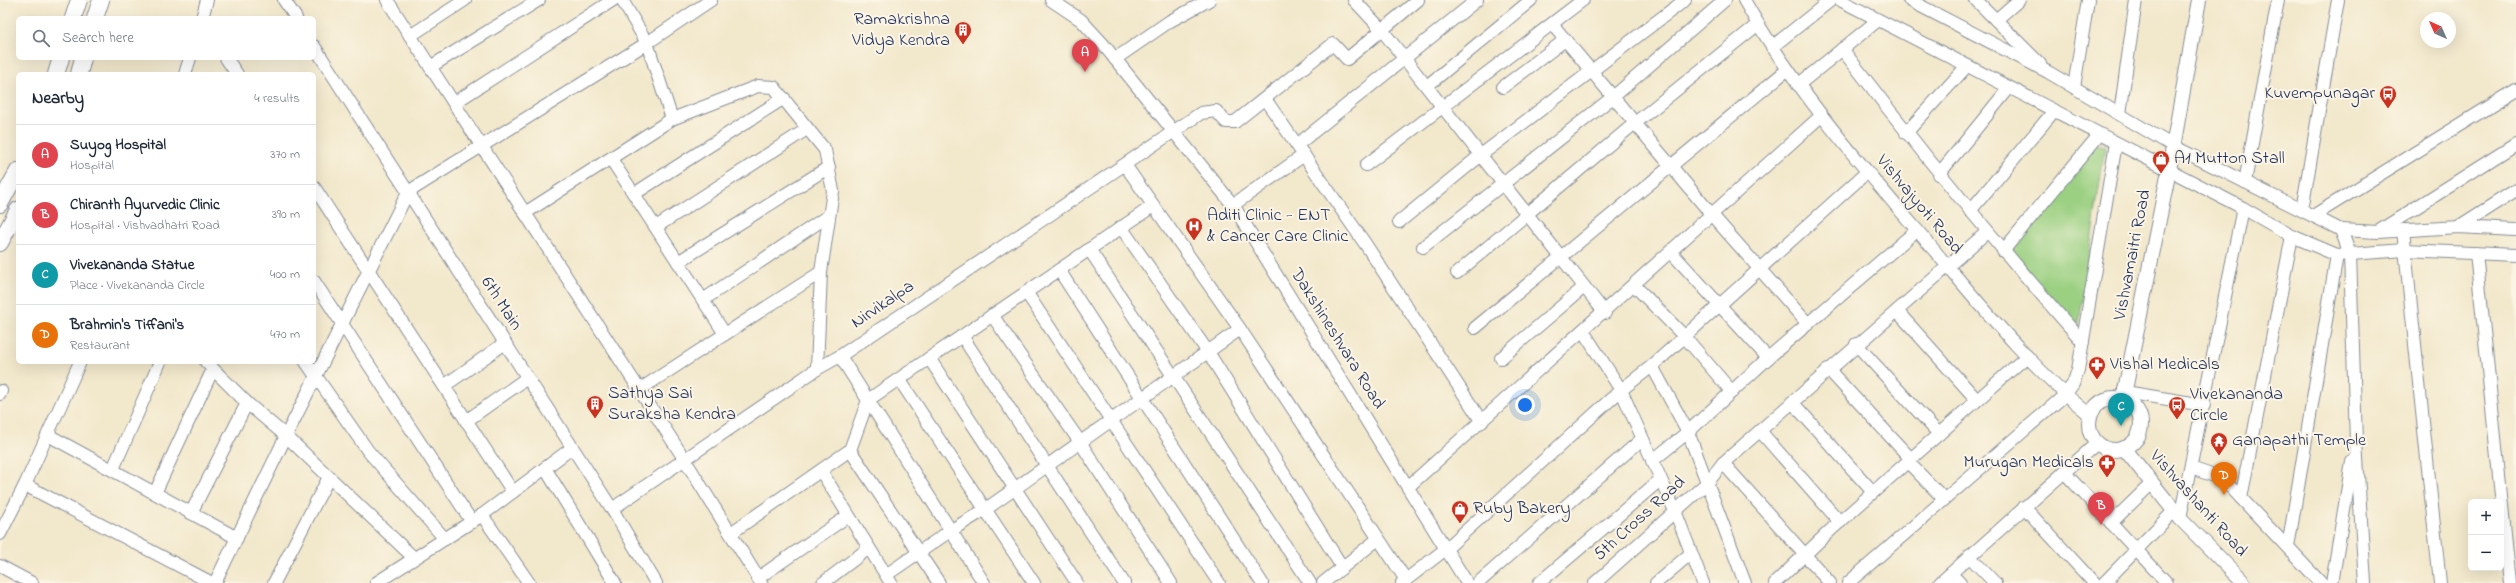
<!DOCTYPE html>
<html lang="en">
<head>
<meta charset="utf-8">
<style>
  body { margin:0; font-family:"Indie Flower",sans-serif; background:#f2f2f3; color:#1f2937 }
  .controls { position:absolute; right:12px; bottom:12px; display:grid; overflow:hidden; border-radius:6px; box-shadow:0 4px 16px #0002 }
  .controls button { width:36px; height:36px; display:grid; place-items:center; padding:0; border:0; border-bottom:1px solid #e0e1e3; background:#fff; color:#1f2937; font:20px sans-serif }
  .compass { position:absolute; left:2420px; top:12px; width:36px; height:36px; border-radius:50%; background:#fff; box-shadow:0 4px 16px #0002; rotate:315deg }
  .you { position:absolute; left:1525px; top:405px; width:14px; height:14px; margin:-10px; border:3px solid #fff; border-radius:50%; background:#1a73e8; box-shadow:0 0 0 6px #1a73e833 }
  .badge { display:grid; place-items:center; width:26px; height:26px; border-radius:50%; background:#c8321e; color:#fff; font-size:13px; font-weight:700 }
  .pin { position:absolute; translate:-50% -33px; filter:drop-shadow(0 1px 2px #0008) }
  .pin::after { content:''; position:absolute; top:21px; width:14px; height:12px; background:inherit; clip-path:polygon(0 0,100% 0,50% 100%) }
  .list { margin:0; padding:0; list-style:none }
  h2 { display:flex; justify-content:space-between; align-items:center; height:52px; margin:0; padding:0 16px; font-size:17px }
  h2 small { font-size:13px; font-weight:400; color:#747a83 }
  .list li { display:grid; grid-template-columns:26px 1fr auto; gap:12px; align-items:center; box-sizing:border-box; height:60px; padding:0 16px; border-top:1px solid #e0e1e3 }
  .list b { display:block; font-size:15px; white-space:nowrap }
  .list p { margin:0; font-size:13px; white-space:nowrap; color:#747a83 }
  .list em { font-size:13px; font-style:normal; color:#747a83 }
  .icon { flex:none; width:22px; height:22px; fill:none; stroke:currentColor; stroke-width:2; stroke-linecap:round; stroke-linejoin:round }
  .map { position:relative; flex:none; width:2516px; height:583px; overflow:hidden }
  .search { position:absolute; background:#fff; box-shadow:0 4px 16px #0002; left:16px; top:16px; width:300px; height:44px; display:flex; align-items:center; gap:10px; box-sizing:border-box; padding:0 14px; border-radius:6px; color:#747a83; font-size:15px }
  .panel { position:absolute; background:#fff; box-shadow:0 4px 16px #0002; left:16px; top:72px; width:300px; height:292px; border-radius:6px }
  .map>svg:first-child { display:block }
  .green { fill:#9bd082; stroke:#5b8070 }
  .lines { fill:none; stroke-linecap:round; stroke-linejoin:round }
  .minor-casing { stroke:#868c95; stroke-width:14 }
  .tertiary-casing { stroke:#868c95; stroke-width:16 }
  .secondary-casing { stroke:#868c95; stroke-width:18 }
  .minor { stroke:#fff; stroke-width:12 }
  .tertiary { stroke:#fff; stroke-width:14 }
  .secondary { stroke:#fff; stroke-width:16 }
  .labels { text-anchor:middle; dominant-baseline:central; stroke-width:4; stroke-linejoin:round; paint-order:stroke }
  .poi-label { font-size:18px; fill:#1b2f5e; stroke:#fcf5e5; text-anchor:start }
  .street-label { font-size:18px; fill:#1b2f5e; stroke:#fcf5e5 }
</style>
</head>
<body>
<div class="map">
<svg width="2516" height="583" viewBox="0 0 2516 583">
  <rect width="100%" height="100%" fill="#fcf5e5"/>
  <filter id="ink" filterUnits="userSpaceOnUse"><feTurbulence type="fractalNoise" baseFrequency=".025" numOctaves="2"/><feDisplacementMap in="SourceGraphic" scale="8" xChannelSelector="R" yChannelSelector="G"/><feConvolveMatrix kernelMatrix="1 2 1 2 8 2 1 2 1" color-interpolation-filters="sRGB"/></filter>
  <filter id="wash" filterUnits="userSpaceOnUse"><feTurbulence type="fractalNoise" baseFrequency=".012" numOctaves="4" result="noise"/><feDisplacementMap in="SourceGraphic" scale="16" xChannelSelector="R" yChannelSelector="G"/><feGaussianBlur stdDeviation="0.9" result="paint"/><feColorMatrix in="noise" values="0 0 0 0 0 0 0 0 0 0 0 0 0 0 0 0 0 1.4 0 .05"/><feComposite in="paint" operator="in"/></filter>
  <g filter="url(#wash)">
    <rect width="100%" height="100%" fill="#f2e8cc"/>
    <!-- green -->
    <polygon class="green" points="2096,145 2105,147 2078,330 2011,249"/>
  </g>
  <g filter="url(#ink)">
    <g class="lines">
      <!-- minor casing -->
      <g class="minor-casing">
        <g id="minor">
          <polyline points="284,0 296,18"/>
          <polyline points="387,0 685,460 761,583"/>
          <polyline points="622,0 647,43 672,119"/>
          <polyline points="1051,0 1081,20 1103,44 1233,205 1467,583"/>
          <polyline points="1354,0 1382,30 1605,313"/>
          <path d="M1744,0C1794,89 1862,166 1928,243C1979,303 2029,366 2090,415"/>
          <polyline points="1840,0 2243,208 2292,236 2337,255 2405,250 2516,255"/>
          <polyline points="1909,0 2048,72 2173,146 2341,230 2378,232 2458,227 2516,230"/>
          <polyline points="1976,0 2040,64"/>
          <polyline points="202,18 207,0"/>
          <polyline points="1996,20 2019,0"/>
          <polyline points="1552,24 1712,215 1808,324"/>
          <polyline points="410,36 465,0"/>
          <polyline points="314,46 612,509 656,583"/>
          <polyline points="1772,47 1831,0"/>
          <path d="M1842,49C1919,150 1999,247 2083,342"/>
          <polyline points="226,58 237,74"/>
          <polyline points="1115,59 1170,21 1209,0"/>
          <polyline points="430,67 539,0"/>
          <polyline points="185,74 190,58"/>
          <polyline points="1798,85 1877,21"/>
          <polyline points="1427,86 1531,0"/>
          <polyline points="1503,87 1565,40"/>
          <polyline points="2074,87 2088,0"/>
          <polyline points="1265,99 1366,245 1482,422"/>
          <polyline points="454,103 613,0"/>
          <polyline points="2120,114 2136,0"/>
          <polyline points="1906,133 1966,67"/>
          <polyline points="1297,145 1477,0"/>
          <polyline points="611,159 725,334"/>
          <polyline points="1125,165 1240,329 1406,580"/>
          <polyline points="1366,165 1583,0"/>
          <polyline points="1939,174 2009,88"/>
          <polyline points="2245,182 2278,0"/>
          <polyline points="314,187 513,492"/>
          <polyline points="634,194 784,98"/>
          <polyline points="1233,205 1304,155"/>
          <polyline points="2302,210 2338,0"/>
          <polyline points="1970,211 2054,111"/>
          <polyline points="525,213 672,119 758,86 774,87 825,150 833,191 821,272 817,369"/>
          <polyline points="2313,216 2516,90"/>
          <polyline points="1399,222 1481,155 1685,0"/>
          <polyline points="656,227 807,129"/>
          <polyline points="1121,227 1208,352 1342,567"/>
          <polyline points="2458,227 2516,190"/>
          <polyline points="2341,230 2350,254 2356,442 2365,583"/>
          <polyline points="2403,230 2440,583"/>
          <polyline points="2379,231 2516,144"/>
          <polyline points="1423,247 1613,97 1725,0"/>
          <polyline points="1089,249 1310,583"/>
          <polyline points="2003,251 2099,135"/>
          <polyline points="1671,252 1768,358"/>
          <polyline points="2476,253 2510,583"/>
          <polyline points="678,262 829,167"/>
          <polyline points="1059,270 1262,583"/>
          <polyline points="1457,273 1635,123 1757,25"/>
          <polyline points="314,281 472,522"/>
          <polyline points="1634,285 1684,336 1732,392"/>
          <polyline points="1026,292 1219,583"/>
          <polyline points="703,300 828,216"/>
          <polyline points="1897,311 1977,400"/>
          <polyline points="992,315 1080,442 1171,583"/>
          <polyline points="1475,328 1787,70"/>
          <polyline points="1583,331 1621,390 1675,511 1703,583"/>
          <polyline points="962,336 1124,583"/>
          <polyline points="1856,344 1939,434"/>
          <polyline points="840,356 984,583"/>
          <polyline points="929,358 1077,583"/>
          <polyline points="1501,358 1584,287"/>
          <polyline points="206,362 247,403 286,436 414,558"/>
          <polyline points="306,362 368,451 445,539"/>
          <polyline points="1652,366 1688,432 1745,583"/>
          <polyline points="1828,369 1911,459"/>
          <polyline points="899,379 1034,583"/>
          <polyline points="444,386 505,343"/>
          <polyline points="639,390 821,272"/>
          <polyline points="2125,392 2204,405"/>
          <polyline points="0,394 1,391"/>
          <polyline points="1792,402 1873,492"/>
          <polyline points="466,421 527,378"/>
          <polyline points="1760,431 1840,522"/>
          <polyline points="48,435 237,538"/>
          <polyline points="850,450 939,583"/>
          <polyline points="1652,461 1688,432 1768,358 1917,230"/>
          <polyline points="1908,462 1944,499"/>
          <polyline points="1723,463 1830,583"/>
          <polyline points="545,468 615,583"/>
          <polyline points="2191,468 2223,479 2321,583"/>
          <polyline points="113,469 160,362"/>
          <polyline points="821,471 891,583"/>
          <polyline points="2064,472 2167,583"/>
          <polyline points="25,485 212,583"/>
          <polyline points="1409,486 1821,116"/>
          <polyline points="155,493 213,369"/>
          <polyline points="2241,498 2292,236"/>
          <polyline points="2024,507 2094,583"/>
          <polyline points="612,509 817,369 840,356 1201,113 1216,111 1226,122 1235,122 1333,44 1347,59 1418,0"/>
          <polyline points="191,513 247,403"/>
          <polyline points="482,515 529,583"/>
          <polyline points="2180,518 2243,208"/>
          <polyline points="2111,523 2151,484"/>
          <polyline points="731,533 850,450 868,400 1153,206"/>
          <polyline points="0,534 25,485 80,362"/>
          <polyline points="2288,547 2337,255"/>
          <polyline points="1969,556 1995,583"/>
          <polyline points="0,566 32,583"/>
          <polyline points="1951,574 1960,583"/>
          <polyline points="886,575 950,531 986,509 1240,329"/>
          <polyline points="758,578 848,516"/>
          <polyline points="215,583 286,436 408,192 647,43 711,0"/>
          <polyline points="274,583 329,477"/>
          <polyline points="376,583 482,515 572,448"/>
          <polyline points="823,583 869,548"/>
          <polyline points="1323,583 1378,539"/>
          <polyline points="1402,583 1447,548 1621,390 1652,366 1867,172"/>
          <polyline points="1478,583 1642,439"/>
          <polyline points="1539,583 1660,480"/>
          <polyline points="1595,583 1708,482 1723,463 1987,232"/>
          <polyline points="1656,583 1690,554"/>
          <polyline points="1775,583 1834,527 2027,356"/>
          <polyline points="1848,583 2065,395 2073,384 2078,370 2116,143"/>
          <polyline points="1940,583 2097,443"/>
          <polyline points="2104,583 2174,511"/>
          <polyline points="2332,583 2352,462"/>
        </g>
      </g>
      <!-- tertiary casing -->
      <g class="tertiary-casing">
        <g id="tertiary">
          <circle cx="2115" cy="424" r="26"/>
          <polyline points="2123,400 2169,170 2199,0"/>
          <polyline points="2124,448 2180,518 2244,583"/>
        </g>
      </g>
      <!-- secondary casing -->
      <g class="secondary-casing">
        <g id="secondary">
          <polyline points="73,18 79,0"/>
          <polyline points="95,18 101,0"/>
          <polyline points="56,74 61,58"/>
          <polyline points="79,74 83,58"/>
          <polyline points="0,204 18,171"/>
          <polyline points="0,243 18,210"/>
        </g>
      </g>
      <!-- minor -->
      <use href="#minor" class="minor"/>
      <!-- tertiary -->
      <use href="#tertiary" class="tertiary"/>
      <!-- secondary -->
      <use href="#secondary" class="secondary"/>
    </g>
  </g>
  <!-- icons -->
  <defs>
    <g id="building-pin" transform="scale(0.9)"><path d="M0 17L-7.5 6A9.5 9.5 0 1 1 7.5 6Z" fill="#c8321e" stroke="#fcf5e5"/><path d="M-4-6H4V6H1V3H-1V6H-4ZM-2.5-4.3h1.7v1.8h-1.7ZM.8-4.3h1.7v1.8H.8ZM-2.5-1h1.7V.8h-1.7ZM.8-1h1.7V.8H.8Z" fill="#fff"/></g>
    <g id="bus-pin" transform="scale(0.9)"><path d="M0 17L-7.5 6A9.5 9.5 0 1 1 7.5 6Z" fill="#c8321e" stroke="#fcf5e5"/><path d="M-5-6H5V4H4V6H2V4H-2V6H-4V4H-5ZM-3.5-4V0h7V-4ZM-3.5 1.2v1.5H-2V1.2ZM2 1.2v1.5H3.5V1.2Z" fill="#fff"/></g>
    <g id="shop-pin" transform="scale(0.9)"><path d="M0 17L-7.5 6A9.5 9.5 0 1 1 7.5 6Z" fill="#c8321e" stroke="#fcf5e5"/><path d="M-5-2.5h2.3a2.7 3.5 0 0 1 5.4 0H5L5.5 6h-11ZM-1.5-2.5h3a1.5 2.3 0 0 0-3 0Z" fill="#fff"/></g>
    <g id="hospital-pin" transform="scale(0.9)"><path d="M0 17L-7.5 6A9.5 9.5 0 1 1 7.5 6Z" fill="#c8321e" stroke="#fcf5e5"/><path d="M-5-5h3v3.5h4V-5h3V5h-3V1.5h-4V5h-3Z" fill="#fff"/></g>
    <g id="pharmacy-pin" transform="scale(0.9)"><path d="M0 17L-7.5 6A9.5 9.5 0 1 1 7.5 6Z" fill="#c8321e" stroke="#fcf5e5"/><path d="M-2-6h4v4h4v4h-4v4h-4v-4h-4v-4h4Z" fill="#fff"/></g>
    <g id="temple-pin" transform="scale(0.9)"><path d="M0 17L-7.5 6A9.5 9.5 0 1 1 7.5 6Z" fill="#c8321e" stroke="#fcf5e5"/><path d="M0-6L5-2H3V0L6.5 2.5H4V6H1.5V3h-3V6H-4V2.5H-6.5L-3 0V-2H-5Z" fill="#fff"/></g>
  </defs>
  <g fill-rule="evenodd">
    <use href="#building-pin" x="963" y="30"/>
    <use href="#bus-pin" x="2388" y="94"/>
    <use href="#shop-pin" x="2161" y="159"/>
    <use href="#hospital-pin" x="1194" y="226"/>
    <use href="#pharmacy-pin" x="2097" y="365"/>
    <use href="#building-pin" x="595" y="404"/>
    <use href="#bus-pin" x="2177" y="405"/>
    <use href="#temple-pin" x="2219" y="441"/>
    <use href="#pharmacy-pin" x="2107" y="463"/>
    <use href="#shop-pin" x="1460" y="509"/>
  </g>
  <g class="labels">
    <!-- poi labels -->
    <g class="poi-label">
      <text x="950" y="20" text-anchor="end">Ramakrishna<tspan x="950" dy="21">Vidya Kendra</tspan></text>
      <text x="2375" y="94" text-anchor="end">Kuvempunagar</text>
      <text x="2174" y="159">A1 Mutton Stall</text>
      <text x="1207" y="216">Aditi Clinic - ENT<tspan x="1207" dy="21">&amp; Cancer Care Clinic</tspan></text>
      <text x="2110" y="365">Vishal Medicals</text>
      <text x="608" y="394">Sathya Sai<tspan x="608" dy="21">Suraksha Kendra</tspan></text>
      <text x="2190" y="395">Vivekananda<tspan x="2190" dy="21">Circle</tspan></text>
      <text x="2232" y="441">Ganapathi Temple</text>
      <text x="2094" y="463" text-anchor="end">Murugan Medicals</text>
      <text x="1473" y="509">Ruby Bakery</text>
    </g>
    <!-- street labels -->
    <g class="street-label">
      <text transform="translate(1919 205) rotate(50)">Vishvajyoti Road</text>
      <text transform="translate(2133 255) rotate(-79)">Vishvamaitri Road</text>
      <text transform="translate(501 304) rotate(57)">6th Main</text>
      <text transform="translate(883 305) rotate(-34)">Nirvikalpa</text>
      <text transform="translate(1337 339) rotate(58)">Dakshineshvara Road</text>
      <text transform="translate(2198 504) rotate(48)">Vishvashanti Road</text>
      <text transform="translate(1640 519) rotate(-42)">5th Cross Road</text>
    </g>
  </g>
</svg>
<div class="controls">
<button>+</button>
<button>−</button>
</div>
<svg class="compass" viewBox="-18 -18 36 36"><path d="M0-13l5 13h-10z" fill="#e53935"/><path d="M0 13l5-13h-10z" fill="#747a83"/></svg>
<div class="you"></div>
<div class="pin badge" style="left:1085px;top:72px;background:#e0444e">A</div>
<div class="pin badge" style="left:2101px;top:525px;background:#e0444e">B</div>
<div class="pin badge" style="left:2121px;top:426px;background:#0f9aa8">C</div>
<div class="pin badge" style="left:2224px;top:495px;background:#e8710a">D</div>
<div class="search"><svg class="icon" aria-label="search" viewBox="0 0 24 24"><circle cx="10" cy="10" r="6"/><path d="M15 15l6 6"/></svg>Search here</div>
<section class="panel">
<h2>Nearby<small>4 results</small></h2>
<ul class="list">
<li><span class="badge" style="background:#e0444e">A</span><div><b>Suyog Hospital</b><p>Hospital</p></div><em>370 m</em></li>
<li><span class="badge" style="background:#e0444e">B</span><div><b>Chiranth Ayurvedic Clinic</b><p>Hospital · Vishvadhatri Road</p></div><em>390 m</em></li>
<li><span class="badge" style="background:#0f9aa8">C</span><div><b>Vivekananda Statue</b><p>Place · Vivekananda Circle</p></div><em>400 m</em></li>
<li><span class="badge" style="background:#e8710a">D</span><div><b>Brahmin's Tiffani's</b><p>Restaurant</p></div><em>470 m</em></li>
</ul>
</section>
</div>
</body>
</html>
